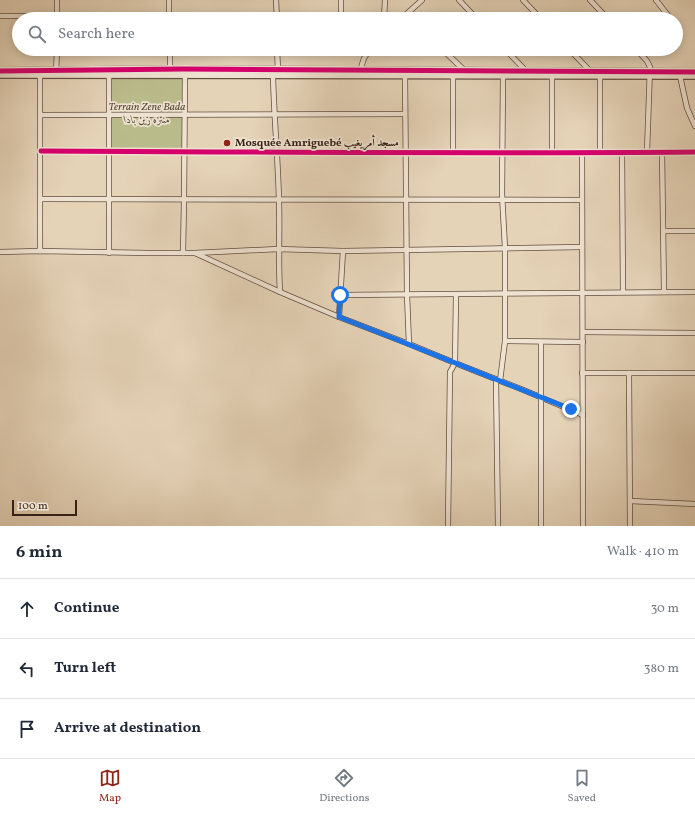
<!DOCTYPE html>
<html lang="en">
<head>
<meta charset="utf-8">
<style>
  body { margin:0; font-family:Vollkorn,Amiri,serif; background:#f6f6f7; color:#1f2937 }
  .scale { position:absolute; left:12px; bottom:10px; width:65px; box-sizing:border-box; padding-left:4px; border:2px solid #392218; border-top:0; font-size:11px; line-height:14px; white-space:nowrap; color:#392218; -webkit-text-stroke:3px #eee2d1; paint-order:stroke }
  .stop { position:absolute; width:12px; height:12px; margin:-9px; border:3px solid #1a73e8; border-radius:50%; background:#fff }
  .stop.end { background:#1a73e8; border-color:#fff; box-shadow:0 1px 4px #0008 }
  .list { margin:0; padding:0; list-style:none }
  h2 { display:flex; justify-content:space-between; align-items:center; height:52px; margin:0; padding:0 16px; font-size:17px }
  h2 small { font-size:13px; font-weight:400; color:#747a83 }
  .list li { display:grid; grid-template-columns:26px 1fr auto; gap:12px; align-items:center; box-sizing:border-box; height:60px; padding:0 16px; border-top:1px solid #e0e1e3 }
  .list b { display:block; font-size:15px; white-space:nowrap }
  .list em { font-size:13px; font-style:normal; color:#747a83 }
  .icon { flex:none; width:22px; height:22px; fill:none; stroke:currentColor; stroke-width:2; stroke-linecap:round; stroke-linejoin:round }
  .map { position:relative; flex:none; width:695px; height:526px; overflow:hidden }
  .search { position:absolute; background:#fff; box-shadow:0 2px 10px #0003; left:12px; right:12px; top:12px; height:44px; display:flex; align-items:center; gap:10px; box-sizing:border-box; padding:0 14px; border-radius:22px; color:#747a83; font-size:15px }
  .sheet { height:232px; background:#fff }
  nav { display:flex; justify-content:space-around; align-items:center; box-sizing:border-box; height:56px; border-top:1px solid #e0e1e3; background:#fff; font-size:11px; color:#747a83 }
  nav a { display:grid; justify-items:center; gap:2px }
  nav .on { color:#8f2418 }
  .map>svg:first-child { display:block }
  .green { fill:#babb8b; stroke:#7a6e52 }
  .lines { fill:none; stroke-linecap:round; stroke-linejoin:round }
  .minor-casing { stroke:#644e40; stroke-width:6 }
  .tertiary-casing { stroke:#644e40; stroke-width:8 }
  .minor { stroke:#eee2d1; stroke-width:4.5 }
  .tertiary { stroke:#eee2d1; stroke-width:5.5 }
  .cycleway-casing { stroke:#eee2d1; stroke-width:8 }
  .cycleway { stroke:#d6006c; stroke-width:5 }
  .route { stroke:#1a73e8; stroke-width:5 }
  .poi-dot { fill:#8f2418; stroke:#eee2d1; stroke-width:1.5 }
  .labels { text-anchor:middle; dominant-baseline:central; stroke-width:3.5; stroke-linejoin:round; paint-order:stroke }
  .park-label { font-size:11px; font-style:italic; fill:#594835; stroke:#eee2d1 }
  .poi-label { font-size:11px; font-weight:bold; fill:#392218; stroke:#eee2d1; text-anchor:start }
</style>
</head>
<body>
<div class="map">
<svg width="695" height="526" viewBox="0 0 695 526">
  <rect width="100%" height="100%" fill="#e5d3b8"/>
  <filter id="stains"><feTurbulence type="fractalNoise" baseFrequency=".005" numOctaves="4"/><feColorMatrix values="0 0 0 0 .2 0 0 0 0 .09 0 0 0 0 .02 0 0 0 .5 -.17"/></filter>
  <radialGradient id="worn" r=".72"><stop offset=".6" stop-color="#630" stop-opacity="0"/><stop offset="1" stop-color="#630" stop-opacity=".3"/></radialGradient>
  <!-- green -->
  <polygon class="green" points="109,75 185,75 184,151 109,152"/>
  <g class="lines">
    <!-- minor casing -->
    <g class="minor-casing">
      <g id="minor">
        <polyline points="276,0 277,19"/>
        <polyline points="341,0 341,19"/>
        <polyline points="459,0 477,19"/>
        <polyline points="523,0 541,19"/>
        <polyline points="590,0 608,19"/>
        <polyline points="656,0 670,18"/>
        <polyline points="407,14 412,19"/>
        <polyline points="0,16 169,16 258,19"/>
        <polyline points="57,17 57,0"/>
        <polyline points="169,19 169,0"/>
        <polyline points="384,19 385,0"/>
        <polyline points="401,19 422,0"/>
        <polyline points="170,49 170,69"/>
        <polyline points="277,49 278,70"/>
        <polyline points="442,49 464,70"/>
        <polyline points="505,49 526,71"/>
        <polyline points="569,49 591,72"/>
        <polyline points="636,49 647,61 650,67 647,152"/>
        <path d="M361,72C361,62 365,56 370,49"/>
        <polyline points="56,74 57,49"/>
        <path d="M273,76C274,117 278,159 279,201C280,231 278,262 280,292"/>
        <polyline points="405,76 407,295 409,344"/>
        <polyline points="453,76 453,152"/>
        <polyline points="600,76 600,153"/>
        <polyline points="680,76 687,108 695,126"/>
        <polyline points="41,115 404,114"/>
        <path d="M41,151C259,152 477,154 695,152"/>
        <polyline points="662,152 664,292"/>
        <polyline points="552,153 552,76"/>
        <polyline points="582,153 583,526"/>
        <polyline points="622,153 623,292"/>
        <polyline points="41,199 581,200"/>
        <polyline points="663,231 695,231"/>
        <polyline points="40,251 40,75"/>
        <polyline points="0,252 40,251 149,253 194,253 278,249 343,251 582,247"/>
        <polyline points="109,253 109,75"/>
        <polyline points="183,253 184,200 185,75"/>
        <polyline points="195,253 280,292 339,317 409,344 455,363 521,389 583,415"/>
        <polyline points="340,295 695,292"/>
        <polyline points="339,317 343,251"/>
        <polyline points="583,332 695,333"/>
        <polyline points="505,341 583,342"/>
        <polyline points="582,373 695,373"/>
        <polyline points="629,373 630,526"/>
        <polyline points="496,380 498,526"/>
        <polyline points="500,381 505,341 505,248 502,194 503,76"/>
        <polyline points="630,501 695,504"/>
        <polyline points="448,526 450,372 455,363 456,295"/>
        <polyline points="541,526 541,342"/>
      </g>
    </g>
    <!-- tertiary casing -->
    <g class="tertiary-casing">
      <g id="tertiary">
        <polyline points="0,71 183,69 695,72"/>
        <polyline points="0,75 695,76"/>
      </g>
    </g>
    <!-- minor -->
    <use href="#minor" class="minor"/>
    <!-- tertiary -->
    <use href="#tertiary" class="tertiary"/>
    <!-- cycleway casing -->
    <g class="cycleway-casing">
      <g id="cycleway">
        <polyline points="0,71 183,69 695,72"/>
        <path d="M41,151C259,152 477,154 695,152"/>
      </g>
    </g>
    <!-- cycleway -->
    <use href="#cycleway" class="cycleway"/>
  </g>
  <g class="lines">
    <!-- route -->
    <path class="route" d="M340,295L339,317C417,347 494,379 571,409"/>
  </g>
  <!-- markers -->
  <circle class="poi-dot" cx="227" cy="143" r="4"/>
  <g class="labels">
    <!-- park labels -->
    <g class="park-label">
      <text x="147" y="107">Terrain Zene Bada<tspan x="147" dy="13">منتزه زين بادا</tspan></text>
    </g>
    <!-- poi labels -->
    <g class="poi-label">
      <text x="235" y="143">Mosquée Amriguebé مسجد أمريغيب</text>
    </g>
  </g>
  <rect width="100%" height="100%" filter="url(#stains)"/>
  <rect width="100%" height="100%" fill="url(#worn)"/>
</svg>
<div class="scale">100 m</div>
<div class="stop" style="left:340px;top:295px"></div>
<div class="stop end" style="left:571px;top:409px"></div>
<div class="search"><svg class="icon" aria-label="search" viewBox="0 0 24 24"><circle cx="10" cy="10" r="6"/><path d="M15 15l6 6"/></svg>Search here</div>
</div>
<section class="sheet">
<h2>6 min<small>Walk · 410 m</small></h2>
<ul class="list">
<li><svg class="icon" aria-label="ahead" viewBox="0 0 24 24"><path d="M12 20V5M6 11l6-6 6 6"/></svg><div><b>Continue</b></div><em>30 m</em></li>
<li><svg class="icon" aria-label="left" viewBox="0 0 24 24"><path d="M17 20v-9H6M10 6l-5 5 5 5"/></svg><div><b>Turn left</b></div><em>380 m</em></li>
<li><svg class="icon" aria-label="arrive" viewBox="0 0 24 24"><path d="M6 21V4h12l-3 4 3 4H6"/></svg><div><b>Arrive at destination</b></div></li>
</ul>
</section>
<nav>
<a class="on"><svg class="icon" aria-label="map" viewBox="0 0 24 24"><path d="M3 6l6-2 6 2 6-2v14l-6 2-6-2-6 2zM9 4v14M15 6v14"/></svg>Map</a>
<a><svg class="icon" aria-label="directions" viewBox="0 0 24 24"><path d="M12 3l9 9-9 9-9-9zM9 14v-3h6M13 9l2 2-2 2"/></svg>Directions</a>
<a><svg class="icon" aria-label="saved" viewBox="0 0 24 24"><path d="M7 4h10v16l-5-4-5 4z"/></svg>Saved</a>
</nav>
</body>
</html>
